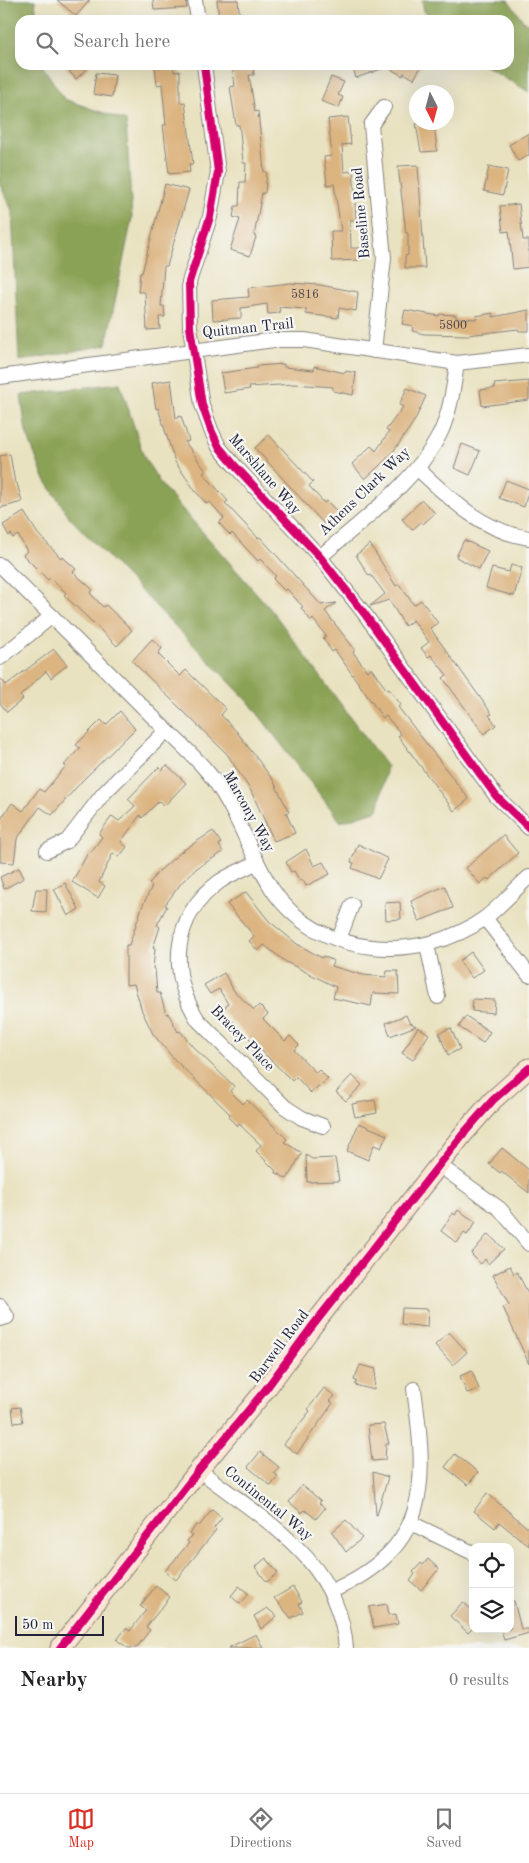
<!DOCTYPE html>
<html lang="en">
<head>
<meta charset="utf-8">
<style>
  body { margin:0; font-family:"Old Standard TT",serif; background:#f6f6f6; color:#202124 }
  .controls { position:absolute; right:15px; bottom:15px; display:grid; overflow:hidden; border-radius:10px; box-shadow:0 5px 20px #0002 }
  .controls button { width:45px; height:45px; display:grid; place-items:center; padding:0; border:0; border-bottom:1px solid #e0e0e0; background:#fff; color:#202124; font:25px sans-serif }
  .compass { position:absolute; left:409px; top:85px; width:45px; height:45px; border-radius:50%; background:#fff; box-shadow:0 5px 20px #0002; rotate:174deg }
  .scale { position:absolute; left:15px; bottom:12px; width:89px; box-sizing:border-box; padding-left:5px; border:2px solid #22223b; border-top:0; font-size:14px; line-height:18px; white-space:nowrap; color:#22223b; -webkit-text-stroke:4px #f6f6f2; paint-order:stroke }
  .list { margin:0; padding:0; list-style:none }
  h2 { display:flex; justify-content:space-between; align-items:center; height:65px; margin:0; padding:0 20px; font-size:21px }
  h2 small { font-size:16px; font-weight:400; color:#757577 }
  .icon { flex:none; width:28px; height:28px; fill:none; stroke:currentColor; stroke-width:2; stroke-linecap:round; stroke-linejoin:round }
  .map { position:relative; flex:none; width:529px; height:1648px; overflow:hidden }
  .search { position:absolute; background:#fff; box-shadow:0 5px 20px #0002; left:15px; right:15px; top:15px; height:55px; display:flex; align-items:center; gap:12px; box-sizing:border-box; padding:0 18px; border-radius:15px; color:#757577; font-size:19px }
  .sheet { height:145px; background:#fff }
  nav { display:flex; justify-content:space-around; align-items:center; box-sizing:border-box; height:70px; border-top:1px solid #e0e0e0; background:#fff; font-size:14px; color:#757577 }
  nav a { display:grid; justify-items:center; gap:2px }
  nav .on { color:#d93025 }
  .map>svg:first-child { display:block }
  .forest { fill:#8aa254; stroke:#566248 }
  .building { fill:#dcb480 }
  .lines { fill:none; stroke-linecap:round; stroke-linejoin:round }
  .street-casing { stroke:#86827e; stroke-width:16 }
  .secondary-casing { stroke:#86827e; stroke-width:21 }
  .street { stroke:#fff; stroke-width:14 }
  .secondary { stroke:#fde4d0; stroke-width:19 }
  .cycleway-casing { stroke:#f6f6f2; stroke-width:11 }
  .cycleway { stroke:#d6006c; stroke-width:8 }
  .labels { text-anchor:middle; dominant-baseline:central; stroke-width:4.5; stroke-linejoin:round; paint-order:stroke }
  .number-label { font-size:12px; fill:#50464c }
  .street-label { font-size:15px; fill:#22223b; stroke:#f6f6f2 }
</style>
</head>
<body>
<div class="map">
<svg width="529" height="1648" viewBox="0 0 529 1648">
  <rect width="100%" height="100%" fill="#f6f6f2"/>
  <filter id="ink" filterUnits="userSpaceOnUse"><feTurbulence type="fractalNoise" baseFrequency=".02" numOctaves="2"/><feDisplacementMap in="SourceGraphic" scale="10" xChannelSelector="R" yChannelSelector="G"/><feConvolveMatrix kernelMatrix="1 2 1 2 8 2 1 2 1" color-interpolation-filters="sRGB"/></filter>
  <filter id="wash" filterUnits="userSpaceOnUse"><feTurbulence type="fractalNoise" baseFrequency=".0096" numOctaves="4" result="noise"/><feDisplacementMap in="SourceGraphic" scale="20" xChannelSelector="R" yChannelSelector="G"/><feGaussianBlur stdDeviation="1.12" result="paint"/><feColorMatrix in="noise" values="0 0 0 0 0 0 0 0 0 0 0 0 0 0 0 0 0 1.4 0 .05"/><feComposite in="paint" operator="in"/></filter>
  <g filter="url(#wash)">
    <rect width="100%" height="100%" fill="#e9e2c0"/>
    <!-- forest -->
    <g class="forest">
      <polygon points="0,0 35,0 37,20 20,20 20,65 42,65 64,99 126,121 132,218 106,345 19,361 12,210 0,185"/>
      <polygon points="422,0 508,0 525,23 529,24 529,92 484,65 509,65 509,20 432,20 424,11"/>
      <polygon points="120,383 144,457 162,486 273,612 387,767 378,810 341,822 248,701 70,518 44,478 26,432 21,395"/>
    </g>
    <g id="blocks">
      <!-- building -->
      <g class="building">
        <polygon points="57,0 90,0 76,16"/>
        <polygon points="153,0 186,0 187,8 154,10"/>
        <polygon points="217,0 238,0 240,20 219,20"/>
        <polygon points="64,65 91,65 76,79"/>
        <polygon points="173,65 174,72 180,71 180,103 185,102 193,164 189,164 190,172 169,174 163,125 166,125 162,84 157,85 155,67"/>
        <polygon points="232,65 253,65 254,75 249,75 255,112 258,111 264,172 267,172 265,193 262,193 254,236 256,237 250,256 230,250 240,219 233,217 235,206 239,206 240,182 245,182 246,163 243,163 240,131 239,125 236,125 230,87 235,86"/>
        <polygon points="352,65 422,65 414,79 404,73 403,76 387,67 356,78"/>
        <polygon points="96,73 115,75 112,97 93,94"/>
        <polygon points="331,77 344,82 338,95 343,97 339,108 321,101"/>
        <polygon points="348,117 351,144 342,145 344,172 353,171 354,182 356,220 350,220 351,248 361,248 361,260 332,261 331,231 341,231 334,184 327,185 324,157 332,156 328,119"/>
        <polygon points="434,122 437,151 421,152 416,124"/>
        <polygon points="529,133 529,155 518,161 509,145"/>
        <polygon points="418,165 425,268 405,268 405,256 408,255 408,233 406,233 398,166"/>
        <polygon points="489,166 508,170 503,195 484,191"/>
        <polygon points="165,184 189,190 167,266 164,266 161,306 164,306 165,317 159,317 160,329 147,330 145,292 138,292 140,273 142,273"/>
        <polygon points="519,204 523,240 529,240 529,267 513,269 509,231 503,232 500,206"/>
        <polygon points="290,283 320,285 358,292 356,311 339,308 338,318 306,314 306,309 279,307 280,313 268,314 267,304 241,308 241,318 213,320 212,300 249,297 248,288"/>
        <polygon points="405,310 439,316 439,314 456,315 456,318 477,319 476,316 493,313 493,317 529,310 529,331 519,331 518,329 468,335 424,334 412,331 413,326 402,324"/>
        <polygon points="284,364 284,367 314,370 314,366 345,373 346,371 356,373 353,395 333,391 333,387 294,384 249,387 250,389 224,393 221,373 257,368 257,366"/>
        <polygon points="171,380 176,418 181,416 189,441 185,442 206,471 203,473 228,501 225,503 258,538 260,537 321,605 336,603 325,611 355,650 353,652 367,671 371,668 387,690 389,689 401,705 398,707 469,799 454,811 398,736 401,734 386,716 383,718 335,650 332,652 323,638 326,636 313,619 311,621 301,608 303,607 287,589 285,591 273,579 276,576 260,559 258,561 232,533 230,535 219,523 224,518 210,502 207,504 196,492 175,462 158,408 156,409 152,383"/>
        <polygon points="529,381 529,400 482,406 480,390 495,388 494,384"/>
        <polygon points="407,388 426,396 415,420 391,455 365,479 352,464 371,446 376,451 389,432 386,430 403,407 399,405"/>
        <polygon points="269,435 313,482 309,486 324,503 327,501 338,513 325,525 255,448"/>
        <polygon points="462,444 480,451 470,475 454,468"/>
        <polygon points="10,454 15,483 17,483 22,502 0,508 0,456"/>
        <polygon points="506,480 529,489 524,507 499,498"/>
        <polygon points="422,500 435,513 423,524 421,522 412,530 402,519"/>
        <polygon points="24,512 38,534 61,558 62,556 66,560 76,569 73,572 93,590 90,593 103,607 106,605 132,630 117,646 64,595 66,593 50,578 48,580 23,555 27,551 18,535 13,538 11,534 9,536 3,525"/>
        <polygon points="464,540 488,551 479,569 456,557"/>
        <polygon points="370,544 396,586 399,584 414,605 421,600 438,623 430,628 492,714 489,715 496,725 484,734 443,678 447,675 431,655 428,657 421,648 429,642 413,620 405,626 389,600 370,606 385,594 371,575 369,576 356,555"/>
        <polygon points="511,565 522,568 514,596 486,588 492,568 509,572"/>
        <polygon points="152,639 162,648 158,654 180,676 186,670 226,709 221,715 237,732 273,780 289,812 286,813 295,833 274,841 251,791 227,754 132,661"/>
        <polygon points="54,649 67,665 51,678 46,671 20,696 23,699 7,712 0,703 0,678 6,685"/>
        <polygon points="120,711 135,729 82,781 52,815 40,807 17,839 14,863 0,862 0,820 12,803 23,811 39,789 44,792 66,766 64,765 80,748 76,745 101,720 106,725"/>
        <polygon points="167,765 186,783 164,806 159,801 142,818 140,815 121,842 127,847 119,857 113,853 99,882 105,886 98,898 72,882 89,851 91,852 102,837 99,834 112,816 119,821 121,819 135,806 128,799 159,767 162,770"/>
        <polygon points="213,831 221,843 219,845 223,852 197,868 182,882 165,905 167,906 157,925 160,927 153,948 155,948 153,969 155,969 157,993 160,993 166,1014 168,1013 178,1032 180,1031 193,1047 234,1086 230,1091 243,1104 247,1100 287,1139 284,1142 302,1153 287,1179 275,1172 276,1171 256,1151 261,1145 239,1124 237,1126 228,1117 230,1114 174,1059 153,1034 142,1011 134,984 126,985 126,945 129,945 142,907 152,886 149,884 157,873 182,851"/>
        <polygon points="503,835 518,853 489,880 487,878 480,884 466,868"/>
        <polygon points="358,844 388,859 378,879 352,868 354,863 351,862"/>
        <polygon points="306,849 314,866 323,862 330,874 306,886 303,880 300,881 294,871 291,872 286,862"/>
        <polygon points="19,868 24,878 4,889 0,877"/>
        <polygon points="65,883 79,909 68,916 54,889"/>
        <polygon points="445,886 453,908 419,921 411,901"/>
        <polygon points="36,889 47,889 46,912 32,911"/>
        <polygon points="246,892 269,921 297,944 322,958 323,956 334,961 331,966 363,975 386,977 387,971 398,971 399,994 373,993 371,1006 333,998 336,987 286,962 264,945 258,951 249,941 254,936 227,904"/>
        <polygon points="400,902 401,919 386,920 385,903"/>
        <polygon points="471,952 484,970 472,978 459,961"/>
        <polygon points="224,973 234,991 254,1010 259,1005 268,1014 263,1019 285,1041 290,1036 299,1045 294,1050 316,1073 319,1070 328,1079 320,1087 318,1086 311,1093 296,1077 292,1081 222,1011 228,1004 219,989 210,994 204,985"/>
        <polygon points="473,999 495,1000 494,1013 472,1011"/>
        <polygon points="406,1015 409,1022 416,1026 390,1036 386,1023"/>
        <polygon points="466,1016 490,1032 483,1043 459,1027"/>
        <polygon points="418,1027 429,1034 413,1060 402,1053"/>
        <polygon points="451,1028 460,1049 448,1055 439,1033"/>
        <polygon points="352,1075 362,1085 346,1101 336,1092"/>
        <polygon points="375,1100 377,1113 355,1117 352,1104"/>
        <polygon points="359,1123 387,1135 381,1148 374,1145 368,1160 347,1151"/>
        <polygon points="502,1148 529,1170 529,1193 501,1171 500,1173 489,1164"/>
        <polygon points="306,1155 312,1159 335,1158 339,1181 307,1182"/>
        <polygon points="458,1210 476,1222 467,1235 464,1233 457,1243 441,1231 453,1213 455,1215"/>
        <polygon points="488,1234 504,1249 488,1264 485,1259 481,1264 471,1254"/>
        <polygon points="510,1266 514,1274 517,1272 529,1295 529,1364 503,1307 509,1305 493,1275"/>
        <polygon points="402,1308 428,1309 427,1327 401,1324"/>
        <polygon points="449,1332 467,1352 453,1365 435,1345"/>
        <polygon points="360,1365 376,1369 374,1390 355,1385 357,1381 354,1380"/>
        <polygon points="472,1371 479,1389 467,1393 460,1376"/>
        <polygon points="324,1388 335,1396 330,1401 333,1403 297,1454 284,1444 310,1411 308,1409"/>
        <polygon points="20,1407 23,1422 14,1423 12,1408"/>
        <polygon points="384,1424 389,1444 386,1444 385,1460 372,1461 368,1425"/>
        <polygon points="260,1452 279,1467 274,1473 278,1476 271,1486 248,1467"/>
        <polygon points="455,1454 478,1472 468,1485 445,1467"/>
        <polygon points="373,1472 388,1477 377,1515 376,1515"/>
        <polygon points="302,1485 321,1501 319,1503 325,1508 316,1519 305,1510 302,1513 289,1502"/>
        <polygon points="487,1493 529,1529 529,1546 499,1522 495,1528 474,1511"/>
        <polygon points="212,1510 222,1518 214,1528 216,1530 176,1580 165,1571 189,1543 187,1541 192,1536 189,1534 197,1524 199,1526"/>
        <polygon points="346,1520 362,1538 346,1552 332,1532"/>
        <polygon points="266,1558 278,1573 267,1582 255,1567"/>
        <polygon points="428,1559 439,1569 421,1590 410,1581 415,1574 413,1572 421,1563 423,1565"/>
        <polygon points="156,1586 170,1597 146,1627 150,1630 136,1648 128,1648 117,1640 126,1628 130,1631 146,1610 140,1606"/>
        <polygon points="239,1586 249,1594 240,1604 231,1596"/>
        <polygon points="293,1587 302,1602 299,1604 303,1612 291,1618 274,1598"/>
        <polygon points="510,1601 514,1601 521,1629 529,1629 529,1633 504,1640 501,1629 510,1629"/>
        <polygon points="463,1602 473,1611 473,1628 468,1633 450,1616"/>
        <polygon points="387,1604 389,1615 396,1614 398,1624 374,1628 369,1607"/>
        <polygon points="267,1608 277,1616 261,1629 254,1616"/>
        <polygon points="256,1634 263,1648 228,1648"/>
      </g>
    </g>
  </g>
  <g filter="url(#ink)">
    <use href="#blocks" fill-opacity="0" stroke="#86827e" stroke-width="1"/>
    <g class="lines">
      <!-- street casing -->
      <g class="street-casing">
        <g id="street">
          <polyline points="195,0 198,20"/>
          <polyline points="204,65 218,172 210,217 189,282 190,327 202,405 211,430 219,447 236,467 320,557 364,613 496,796 529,828"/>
          <polyline points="374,351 384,258 371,125 384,107"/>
          <polyline points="0,377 274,340 304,340 457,363 529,355"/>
          <path d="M417,468C450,499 482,531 529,538"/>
          <path d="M320,557C360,522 423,476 443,427C451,406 454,385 457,363"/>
          <path d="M0,565C49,613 97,661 145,709C165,730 188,749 206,770C236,805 248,851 272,889C318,959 421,964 485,918C501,906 514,890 529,877"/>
          <polyline points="0,658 52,616"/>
          <polyline points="47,851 67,841 103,794 166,731"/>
          <path d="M257,862C245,869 230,874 219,882C172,917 168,972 198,1020L285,1107L302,1118L323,1126"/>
          <polyline points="485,918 529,975"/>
          <polyline points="339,939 352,905"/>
          <polyline points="427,945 438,997"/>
          <polyline points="439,1165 500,1209 529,1244"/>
          <polyline points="0,1306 7,1317 0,1319"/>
          <path d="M199,1470C263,1520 339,1559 346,1648"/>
          <polyline points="411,1523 473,1553"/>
          <path d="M332,1591C431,1546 427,1485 414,1389"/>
        </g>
      </g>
      <!-- secondary casing -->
      <g class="secondary-casing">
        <polyline id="secondary" points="60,1648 199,1470 266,1389 311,1328 464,1133 493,1100 529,1068"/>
      </g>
      <!-- street -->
      <use href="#street" class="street"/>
      <!-- secondary -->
      <use href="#secondary" class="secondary"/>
      <!-- cycleway casing -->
      <g class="cycleway-casing">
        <g id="cycleway">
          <polyline points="204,65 218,172 210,217 189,282 190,327 202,405 211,430 219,447 236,467 320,557 364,613 496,796 529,828"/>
          <polyline points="60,1648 199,1470 266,1389 311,1328 464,1133 493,1100 529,1068"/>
        </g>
      </g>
      <!-- cycleway -->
      <use href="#cycleway" class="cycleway"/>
    </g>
  </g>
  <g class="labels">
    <!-- number labels -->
    <g class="number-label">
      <text x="305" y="295">5816</text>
      <text x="453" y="326">5800</text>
    </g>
    <!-- street labels -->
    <g class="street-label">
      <text transform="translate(362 213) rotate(-95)">Baseline Road</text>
      <text transform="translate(248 329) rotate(-6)">Quitman Trail</text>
      <text transform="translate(264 475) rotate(49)">Marshlane Way</text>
      <text transform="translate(365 492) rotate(-44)">Athens Clark Way</text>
      <text transform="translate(248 812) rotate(61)">Marcony Way</text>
      <text transform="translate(242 1039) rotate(46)">Bracey Place</text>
      <text transform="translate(280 1347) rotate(-53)">Barwell Road</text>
      <text transform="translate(268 1504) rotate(39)">Continental Way</text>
    </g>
  </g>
</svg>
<div class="controls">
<button><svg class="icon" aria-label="locate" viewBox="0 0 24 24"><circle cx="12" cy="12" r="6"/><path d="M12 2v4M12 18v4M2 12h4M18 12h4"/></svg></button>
<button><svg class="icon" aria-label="layers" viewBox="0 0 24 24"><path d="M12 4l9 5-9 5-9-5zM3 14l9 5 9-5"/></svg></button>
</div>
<svg class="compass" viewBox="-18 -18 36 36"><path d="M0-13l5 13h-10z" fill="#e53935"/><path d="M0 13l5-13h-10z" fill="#757577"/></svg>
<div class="scale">50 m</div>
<div class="search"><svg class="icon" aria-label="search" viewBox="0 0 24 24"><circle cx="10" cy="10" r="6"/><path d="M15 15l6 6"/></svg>Search here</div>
</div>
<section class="sheet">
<h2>Nearby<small>0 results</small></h2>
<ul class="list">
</ul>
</section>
<nav>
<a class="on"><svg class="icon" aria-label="map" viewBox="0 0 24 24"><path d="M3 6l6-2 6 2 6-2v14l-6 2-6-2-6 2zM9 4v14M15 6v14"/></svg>Map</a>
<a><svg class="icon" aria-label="directions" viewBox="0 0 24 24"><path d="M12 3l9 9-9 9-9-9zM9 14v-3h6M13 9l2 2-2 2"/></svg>Directions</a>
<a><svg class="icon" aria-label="saved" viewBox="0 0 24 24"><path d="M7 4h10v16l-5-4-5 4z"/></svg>Saved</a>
</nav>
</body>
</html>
